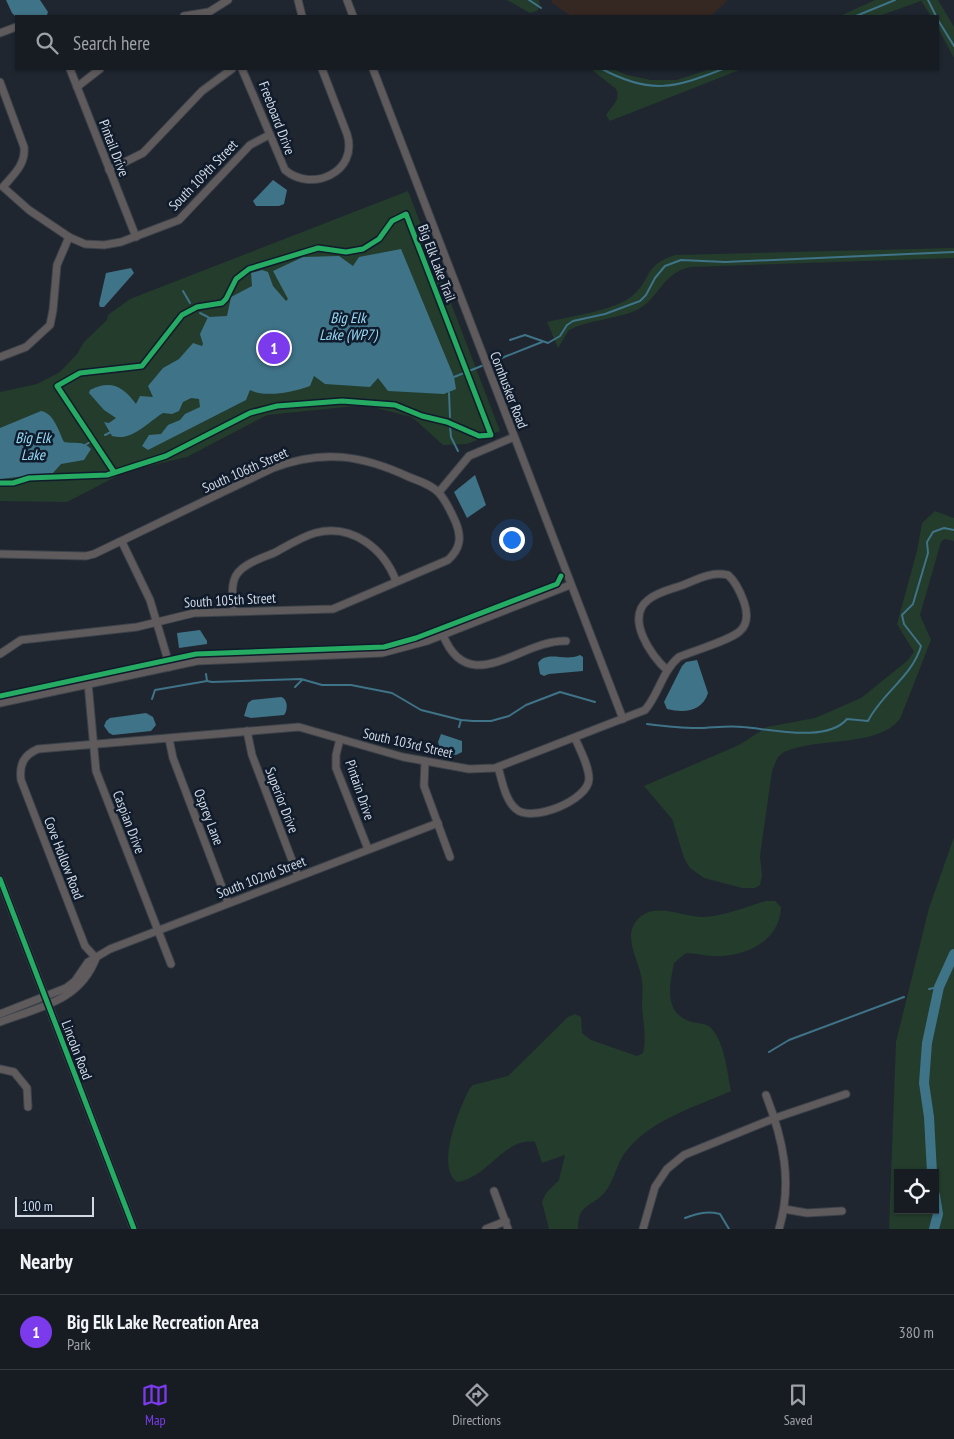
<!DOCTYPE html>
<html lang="en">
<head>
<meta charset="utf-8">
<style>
  body { margin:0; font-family:"PT Sans Narrow",sans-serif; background:#242930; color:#f1f3f6 }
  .controls { position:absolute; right:15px; bottom:15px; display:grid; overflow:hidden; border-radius:0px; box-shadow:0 1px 4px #0004 }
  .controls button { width:45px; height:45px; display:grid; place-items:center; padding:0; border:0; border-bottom:1px solid #363a41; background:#171c23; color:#f1f3f6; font:25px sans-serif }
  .scale { position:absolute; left:15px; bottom:12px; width:79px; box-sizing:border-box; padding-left:5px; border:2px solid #d0d9e4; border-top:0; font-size:14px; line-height:18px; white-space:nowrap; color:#d0d9e4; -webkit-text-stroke:4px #101b2b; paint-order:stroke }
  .you { position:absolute; left:511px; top:539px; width:18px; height:18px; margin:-12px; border:4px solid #fff; border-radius:50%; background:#1a73e8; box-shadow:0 0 0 8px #1a73e833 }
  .badge { display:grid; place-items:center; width:32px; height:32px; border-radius:50%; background:#7c3aed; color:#fff; font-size:16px; font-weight:700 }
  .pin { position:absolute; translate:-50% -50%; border:2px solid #fff; box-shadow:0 1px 5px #0006 }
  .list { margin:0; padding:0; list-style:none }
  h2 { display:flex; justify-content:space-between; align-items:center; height:65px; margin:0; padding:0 20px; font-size:21px }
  h2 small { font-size:16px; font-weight:400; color:#9ea1a6 }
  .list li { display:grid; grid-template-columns:32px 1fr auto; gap:15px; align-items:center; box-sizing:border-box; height:75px; padding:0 20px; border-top:1px solid #363a41 }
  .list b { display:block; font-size:19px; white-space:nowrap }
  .list p { margin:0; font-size:16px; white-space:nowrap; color:#9ea1a6 }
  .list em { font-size:16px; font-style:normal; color:#9ea1a6 }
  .icon { flex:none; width:28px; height:28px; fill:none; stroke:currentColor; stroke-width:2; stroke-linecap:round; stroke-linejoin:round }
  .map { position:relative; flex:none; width:954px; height:1229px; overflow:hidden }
  .search { position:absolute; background:#171c23; box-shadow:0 1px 4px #0004; left:15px; right:15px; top:15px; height:55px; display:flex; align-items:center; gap:12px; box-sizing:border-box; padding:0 18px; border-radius:0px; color:#9ea1a6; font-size:19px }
  .sheet { height:140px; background:#171c23 }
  nav { display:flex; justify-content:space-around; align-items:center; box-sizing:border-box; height:70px; border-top:1px solid #363a41; background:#171c23; font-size:14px; color:#9ea1a6 }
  nav a { display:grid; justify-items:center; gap:2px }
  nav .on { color:#7c3aed }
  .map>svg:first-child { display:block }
  .industrial { fill:#352722 }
  .green { fill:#233c2c; fill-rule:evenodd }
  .water { fill:#3f7388 }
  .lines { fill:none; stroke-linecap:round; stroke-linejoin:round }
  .stream { stroke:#3f7388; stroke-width:2 }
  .river { stroke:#3f7388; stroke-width:10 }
  .minor-casing { stroke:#3d434a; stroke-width:9 }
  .minor { stroke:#5f5b5d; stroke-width:7 }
  .cycleway-casing { stroke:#101b2b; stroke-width:8 }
  .cycleway { stroke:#26ab63; stroke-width:5 }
  .labels { text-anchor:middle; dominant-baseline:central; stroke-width:5; stroke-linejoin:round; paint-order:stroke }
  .street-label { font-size:14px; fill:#d0d9e4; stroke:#101b2b }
  .water-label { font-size:15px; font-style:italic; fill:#96daf7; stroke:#101b2b }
</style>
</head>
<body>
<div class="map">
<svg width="954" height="1229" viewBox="0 0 954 1229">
  <rect width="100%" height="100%" fill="#1f262f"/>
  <!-- industrial -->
  <polygon class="industrial" points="552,0 728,0 711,16 571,16 552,3"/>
  <!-- green -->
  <g class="green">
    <polygon points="507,0 539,0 540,6 537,11 530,13"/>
    <polygon points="875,0 938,0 954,27 954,58 938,28 938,16 931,16 921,1 879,16 840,16"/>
    <path d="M591,69H612L627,75L651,80H676L711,69H742L610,121L606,115C612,106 621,100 616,89Z"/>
    <polygon points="408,191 500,431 467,444 443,445 412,417 365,405 267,415 187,457 127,471 67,502 0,501 0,392 37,384 60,372 77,354 84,342 107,320 108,315 130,299"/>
    <path d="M954,248V258L690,267C661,274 660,298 637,310C615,320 590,319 569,330L558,348L547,322C571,316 614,311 632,296C652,280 643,265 675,255Z"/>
    <path d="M935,511L954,518V541L945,539L941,542L920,615L931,640L900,719C877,748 817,737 784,752L778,757L772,771L760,856L762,875L760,885L755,888H742L704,878L690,868L684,858L672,819L644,786L739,745L767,727L815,718L861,698L907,661L914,652L897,624L917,551L922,523Z"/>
    <path d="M954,837V1229H889L896,1042L929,908ZM898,1173H935V1210H898Z"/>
    <path d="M766,901H775L781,907C780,943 743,957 713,956C704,956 695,953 686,953L674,963C670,984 663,1011 689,1021C696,1024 705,1022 711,1028C725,1043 727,1071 731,1091C693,1108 649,1120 624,1154C616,1166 614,1181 605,1192C592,1208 578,1202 578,1229H549L542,1202L546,1193L559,1180L565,1155L542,1163L535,1142C504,1137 488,1178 457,1182C435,1167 460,1106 470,1088L473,1085L508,1076L568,1017L575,1014L581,1017L582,1033L591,1040L637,1056L643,1053C647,1038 643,1022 642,1007C642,998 643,989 642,981C640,961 621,937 638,919C654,901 683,917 703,917C725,916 746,907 766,901Z"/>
  </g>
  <!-- water -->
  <g class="water">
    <polygon points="6,0 40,0 48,12 47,15 16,17 12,13"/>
    <polygon points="273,180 287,190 284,204 279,206 256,206 253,201"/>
    <path d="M401,249L454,377L456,389L444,394L388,391L378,378L370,387L325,384L314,376L310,386C293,392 266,398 250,390L246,400L148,450L142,446L149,435L161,434L168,425L180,420L185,414L200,407L199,399L191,398L183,402L179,411L172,414L163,413C148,422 132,442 112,436L104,422L109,423L116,418L104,410L89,393L90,390C111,379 124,387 136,404L140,396L153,397L148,386L163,368L179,359L193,343L202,346L203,344L200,334L208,317L227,316L231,297L252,286L251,273L262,270L268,272L273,286L286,301L288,299L273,271L303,257L339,256L353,266L359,257Z"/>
    <polygon points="131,268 134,273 104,307 100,307 99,304 106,273"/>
    <path d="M41,411C54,413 59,432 64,442C74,444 83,440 91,449L84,460L61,464L53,473L0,479V428Z"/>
    <polygon points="475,475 486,505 467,518 454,492"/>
    <polygon points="200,630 207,641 207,644 179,648 177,633"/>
    <path d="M580,655L583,657V671L549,674L544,676L540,674L538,663C547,650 565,662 580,655Z"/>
    <path d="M697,660L708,693C702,712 684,713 667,709L664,702L682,666L686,662Z"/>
    <path d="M281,697C288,699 288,710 284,715L251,718L244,716L248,703L252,700Z"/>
    <polygon points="146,713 153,717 156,725 151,731 113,735 109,733 104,726 106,721 110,718"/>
    <polygon points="441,734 462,741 462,752 456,755 441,752 438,742"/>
  </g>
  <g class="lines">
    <!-- stream -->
    <g class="stream">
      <polyline points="529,0 541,8"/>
      <polyline points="928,0 936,16"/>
      <polyline points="856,16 895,0"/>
      <polyline points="938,20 954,46"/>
      <path d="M602,69C651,95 674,88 723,69"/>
      <polyline points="183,291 190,303"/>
      <polyline points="200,313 208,317"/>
      <polyline points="510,340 525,335 548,343 560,336 567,325 573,321 605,314 640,301 646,295 655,278 665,266 681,260 725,262 954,252"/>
      <polyline points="489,363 542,342"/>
      <polyline points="454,377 484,365"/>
      <polyline points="449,393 450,417"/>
      <polyline points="450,426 451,437 458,451"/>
      <polyline points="105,435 111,432"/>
      <polyline points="85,445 90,442"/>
      <polyline points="206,674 207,681 212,682 301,679 322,685 351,685 392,693 421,710 461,720 473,721 491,721 509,716 526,705 560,692 595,702"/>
      <polyline points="295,687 302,680"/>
      <polyline points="152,699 155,690 207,681"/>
      <path d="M647,724C663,726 680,728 697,728C712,728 728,725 743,727C770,729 827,743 847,719L868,721C882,693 912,677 921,646L904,624L902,615L913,604L928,553L927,542L933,532L944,528L954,530"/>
      <polyline points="459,727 461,720"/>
      <polyline points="929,989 939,987"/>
      <polyline points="769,1052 789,1040 904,997"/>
      <path d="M685,1218C698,1213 707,1211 720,1214L729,1229"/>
    </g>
    <!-- river -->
    <g class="river">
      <polyline points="932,1173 929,1117 924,1083 927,1043 939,987 954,954"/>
      <polyline points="934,1229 938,1214 935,1195"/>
    </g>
    <!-- minor casing -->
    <g class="minor-casing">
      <g id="minor">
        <polyline points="298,0 302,16"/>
        <polyline points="347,0 353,16"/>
        <polyline points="184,16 209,12 228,0"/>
        <polyline points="0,33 16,27"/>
        <polyline points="70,69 136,237"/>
        <path d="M242,69L285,170C312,193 359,172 347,134L322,69"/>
        <polyline points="373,69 623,719"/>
        <path d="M0,82L24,147C26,164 14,174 3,187L29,210L69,237L85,244L104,245L121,242L179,220L250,145L269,135"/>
        <polyline points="77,87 100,69"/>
        <polyline points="109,170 143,153 202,91 232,69"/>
        <polyline points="0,357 26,347 50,325 53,310 57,265 69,237"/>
        <polyline points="439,492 469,456 514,437"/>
        <polyline points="122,542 150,600 170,667"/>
        <path d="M0,554L86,556L94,554L273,468C322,449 362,455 409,477C419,481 432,485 439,493C447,502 451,512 456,523C462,538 460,549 448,560L333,609L194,613L137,627L21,640L0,654"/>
        <path d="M234,611C233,599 230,584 237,574C245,563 262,558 274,553C287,546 301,537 315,533C352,523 384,549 396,581"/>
        <path d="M443,635C469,700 522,639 566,641"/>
        <polyline points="88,683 96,771 171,964"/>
        <polyline points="0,703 197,661 382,653 427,641 570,585"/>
        <polyline points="247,731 252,755 298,876"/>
        <polyline points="169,739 173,758 228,903"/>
        <polyline points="340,739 336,755 336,768 368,849"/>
        <polyline points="425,761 424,786 450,857"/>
        <path d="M498,767C502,780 505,800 516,809C531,823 588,801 589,779C589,766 580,750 575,738"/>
        <polyline points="0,879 134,1229"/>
        <path d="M96,958L85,946L21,780C19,764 24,755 38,749L299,727L403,757L469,769L495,768L645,710C659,694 662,671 679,657C693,651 731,640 740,631C749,623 747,611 744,602C740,591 736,582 728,575C712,571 698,579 683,585C672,589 657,592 648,600C625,618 651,656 667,670"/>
        <polyline points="0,1014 66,988 75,981 88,962 110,949 438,823"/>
        <path d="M0,1022C40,1007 80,1001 96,958"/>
        <polyline points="0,1069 14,1072 27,1088 28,1107"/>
        <path d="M766,1095C783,1139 793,1182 779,1229"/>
        <polyline points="494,1191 508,1229"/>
        <polyline points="784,1209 807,1213 842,1211"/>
        <polyline points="486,1229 506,1221"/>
        <polyline points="643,1229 655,1187 667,1169 684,1155 775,1118 846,1094"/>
      </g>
    </g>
    <!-- minor -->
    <use href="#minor" class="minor"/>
    <!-- cycleway casing -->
    <g class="cycleway-casing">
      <g id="cycleway">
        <polyline points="0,483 13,483 29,478 107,475 166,456 250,413 277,406 342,401 395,405 422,416 447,422 479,436 491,435 406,214 392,221 379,239 363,249 346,252 318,248 249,269 236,279 226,299 222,303 197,307 182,315 142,366 80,373 57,386 114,472"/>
        <polyline points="0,696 196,654 384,647 416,638 557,584 561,576"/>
        <polyline points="0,879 134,1229"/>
      </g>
    </g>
    <!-- cycleway -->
    <use href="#cycleway" class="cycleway"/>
  </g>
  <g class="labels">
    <!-- street labels -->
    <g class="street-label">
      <text transform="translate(277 118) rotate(69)">Freeboard Drive</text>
      <text transform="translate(114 148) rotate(69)">Pintail Drive</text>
      <text transform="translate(203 175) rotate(-46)">South 109th Street</text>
      <text transform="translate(437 263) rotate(69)">Big Elk Lake Trail</text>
      <text transform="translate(509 390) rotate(69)">Cornhusker Road</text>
      <text transform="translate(245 470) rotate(-24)">South 106th Street</text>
      <text transform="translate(230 600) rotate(-3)">South 105th Street</text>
      <text transform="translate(408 743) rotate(13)">South 103rd Street</text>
      <text transform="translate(360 790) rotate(71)">Pintain Drive</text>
      <text transform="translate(282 800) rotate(69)">Superior Drive</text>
      <text transform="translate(209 817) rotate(69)">Osprey Lane</text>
      <text transform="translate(129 822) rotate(69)">Caspian Drive</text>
      <text transform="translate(64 858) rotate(69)">Cove Hollow Road</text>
      <text transform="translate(261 877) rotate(-21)">South 102nd Street</text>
      <text transform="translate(77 1050) rotate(69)">Lincoln Road</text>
    </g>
    <!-- water labels -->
    <g class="water-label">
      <text x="348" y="317">Big Elk<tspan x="348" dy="17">Lake (WP7)</tspan></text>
      <text x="33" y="437">Big Elk<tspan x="33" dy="17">Lake</tspan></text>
    </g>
  </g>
</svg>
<div class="controls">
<button><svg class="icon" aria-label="locate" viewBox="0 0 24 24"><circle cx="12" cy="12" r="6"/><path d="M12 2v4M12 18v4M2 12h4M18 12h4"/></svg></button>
</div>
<div class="scale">100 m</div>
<div class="you"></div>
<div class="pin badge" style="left:274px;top:348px">1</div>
<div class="search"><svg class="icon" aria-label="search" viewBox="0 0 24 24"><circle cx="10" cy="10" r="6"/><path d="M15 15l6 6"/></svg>Search here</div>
</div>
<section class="sheet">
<h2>Nearby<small></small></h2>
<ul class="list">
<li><span class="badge">1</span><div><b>Big Elk Lake Recreation Area</b><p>Park</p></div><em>380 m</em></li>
</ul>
</section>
<nav>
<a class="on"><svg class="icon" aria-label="map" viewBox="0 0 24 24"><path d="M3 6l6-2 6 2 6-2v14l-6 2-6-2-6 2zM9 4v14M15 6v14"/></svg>Map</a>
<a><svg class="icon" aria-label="directions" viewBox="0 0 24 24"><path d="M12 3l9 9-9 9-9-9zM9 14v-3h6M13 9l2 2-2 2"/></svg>Directions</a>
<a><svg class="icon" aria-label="saved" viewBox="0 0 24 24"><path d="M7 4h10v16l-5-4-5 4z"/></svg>Saved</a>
</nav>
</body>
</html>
